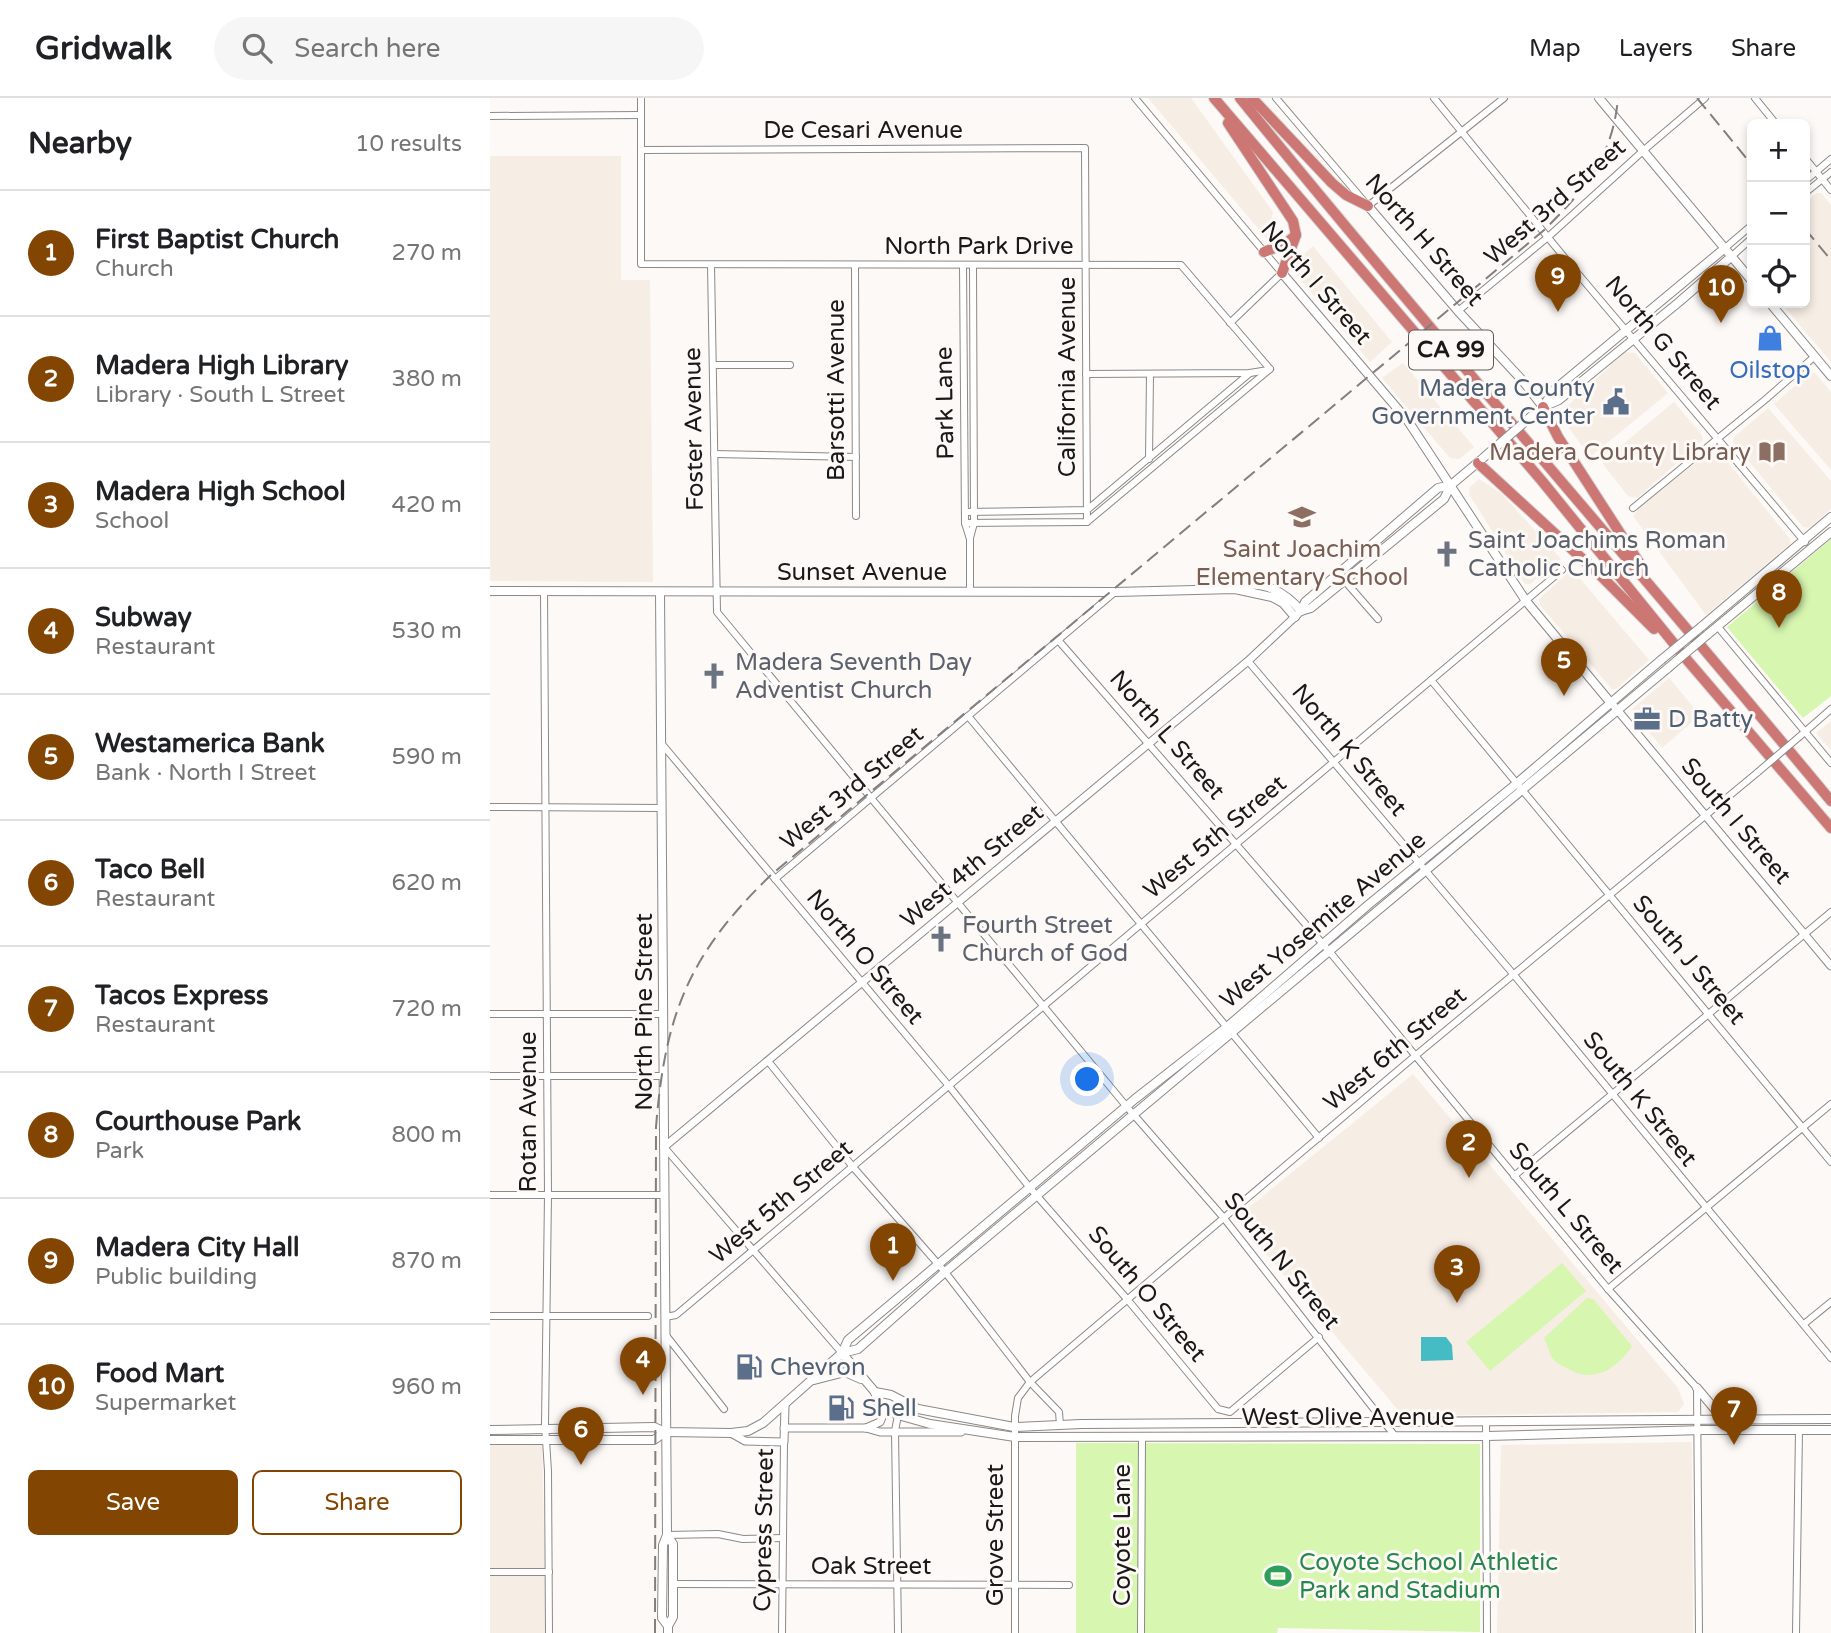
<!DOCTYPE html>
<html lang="en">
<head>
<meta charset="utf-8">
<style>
  body { margin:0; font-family:"Varela Round",sans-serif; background:#f6f6f6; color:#202124 }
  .controls { position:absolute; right:21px; top:21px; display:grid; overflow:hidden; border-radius:10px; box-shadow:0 4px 10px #0003 }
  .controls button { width:63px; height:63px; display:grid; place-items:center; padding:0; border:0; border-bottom:2px solid #e0e0e0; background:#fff; color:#202124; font:35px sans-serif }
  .you { position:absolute; left:598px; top:982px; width:24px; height:24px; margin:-18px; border:5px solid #fff; border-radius:50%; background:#1a73e8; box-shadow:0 0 0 10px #1a73e833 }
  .badge { display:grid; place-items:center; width:46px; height:46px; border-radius:50%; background:#834602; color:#fff; font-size:23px; font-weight:700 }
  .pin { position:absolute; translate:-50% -58px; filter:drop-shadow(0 2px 4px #0008) }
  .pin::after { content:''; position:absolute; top:37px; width:24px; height:21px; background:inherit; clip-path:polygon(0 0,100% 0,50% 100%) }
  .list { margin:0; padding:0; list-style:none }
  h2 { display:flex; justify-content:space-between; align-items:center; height:91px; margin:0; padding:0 28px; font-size:30px }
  h2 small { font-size:23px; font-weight:400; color:#757577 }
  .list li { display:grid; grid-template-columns:46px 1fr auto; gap:21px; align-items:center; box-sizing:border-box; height:126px; padding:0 28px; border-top:2px solid #e0e0e0 }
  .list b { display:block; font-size:26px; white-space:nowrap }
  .list p { margin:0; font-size:23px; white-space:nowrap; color:#757577 }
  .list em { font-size:23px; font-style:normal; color:#757577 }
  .actions { display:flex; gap:14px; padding:21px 28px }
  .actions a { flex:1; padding:16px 0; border:2px solid #834602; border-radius:10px; text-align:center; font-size:24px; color:#834602 }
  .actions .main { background:#834602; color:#fff }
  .icon { flex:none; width:38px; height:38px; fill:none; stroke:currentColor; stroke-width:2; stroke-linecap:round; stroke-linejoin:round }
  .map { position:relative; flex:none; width:1341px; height:1535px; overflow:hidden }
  header { display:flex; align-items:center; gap:42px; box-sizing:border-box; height:98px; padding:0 35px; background:#fff; border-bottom:2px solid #e0e0e0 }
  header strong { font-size:33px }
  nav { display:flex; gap:38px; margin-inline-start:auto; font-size:24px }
  .search { width:490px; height:63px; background:#f6f6f6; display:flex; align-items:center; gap:18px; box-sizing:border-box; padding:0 24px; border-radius:38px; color:#757577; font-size:26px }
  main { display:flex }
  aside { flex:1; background:#fff }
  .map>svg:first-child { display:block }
  .built { fill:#f6ede5 }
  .green { fill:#d7f6af }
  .water { fill:#45bcc3 }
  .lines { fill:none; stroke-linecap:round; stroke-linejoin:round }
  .minor-casing { stroke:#8c8987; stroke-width:8 }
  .tertiary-casing { stroke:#8c8987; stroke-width:9 }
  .secondary-casing { stroke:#8c8987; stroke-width:10 }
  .motorway-casing { stroke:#d6d6d5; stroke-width:12 }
  .minor { stroke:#fff; stroke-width:6 }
  .tertiary { stroke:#fff; stroke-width:7 }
  .secondary { stroke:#fff; stroke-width:8 }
  .motorway { stroke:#cd7775; stroke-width:10 }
  .rail { stroke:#827f7d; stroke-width:2; stroke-dasharray:14 7; stroke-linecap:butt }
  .minor-bridge-casing { stroke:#8c8987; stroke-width:8; stroke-linecap:butt }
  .secondary-bridge-casing { stroke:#8c8987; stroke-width:10; stroke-linecap:butt }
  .minor-bridge { stroke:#fff; stroke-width:6 }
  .secondary-bridge { stroke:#fff; stroke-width:8 }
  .labels { text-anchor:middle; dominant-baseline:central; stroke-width:6; stroke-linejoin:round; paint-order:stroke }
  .shield { fill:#fdf9f6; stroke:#5e5c5b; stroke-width:2 }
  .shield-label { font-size:23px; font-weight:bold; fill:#1a1918 }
  .street-label { font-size:24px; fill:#1a1918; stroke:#fdf9f6 }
  .shop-label { font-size:24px; fill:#366cbe; stroke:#fdf9f6 }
  .service-label { font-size:24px; fill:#4e5e75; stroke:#fdf9f6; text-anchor:start }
  .education-label { font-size:24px; fill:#785e54; stroke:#fdf9f6; text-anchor:end }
  .worship-label { font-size:24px; fill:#5b616d; stroke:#fdf9f6; text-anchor:start }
  .leisure-label { font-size:24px; fill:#27864d; stroke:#fdf9f6; text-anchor:start }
</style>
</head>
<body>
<header>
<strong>Gridwalk</strong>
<div class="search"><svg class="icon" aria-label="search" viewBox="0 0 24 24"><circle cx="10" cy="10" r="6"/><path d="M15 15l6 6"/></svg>Search here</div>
<nav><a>Map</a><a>Layers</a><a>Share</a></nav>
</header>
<main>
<aside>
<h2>Nearby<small>10 results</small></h2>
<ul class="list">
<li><span class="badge">1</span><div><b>First Baptist Church</b><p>Church</p></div><em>270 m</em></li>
<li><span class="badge">2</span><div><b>Madera High Library</b><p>Library · South L Street</p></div><em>380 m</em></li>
<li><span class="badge">3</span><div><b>Madera High School</b><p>School</p></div><em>420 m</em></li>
<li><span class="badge">4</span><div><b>Subway</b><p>Restaurant</p></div><em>530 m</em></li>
<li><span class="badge">5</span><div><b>Westamerica Bank</b><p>Bank · North I Street</p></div><em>590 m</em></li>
<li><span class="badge">6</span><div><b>Taco Bell</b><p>Restaurant</p></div><em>620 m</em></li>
<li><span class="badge">7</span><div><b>Tacos Express</b><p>Restaurant</p></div><em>720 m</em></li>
<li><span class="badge">8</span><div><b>Courthouse Park</b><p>Park</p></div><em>800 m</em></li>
<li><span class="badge">9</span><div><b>Madera City Hall</b><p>Public building</p></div><em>870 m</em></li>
<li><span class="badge">10</span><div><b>Food Mart</b><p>Supermarket</p></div><em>960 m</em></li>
</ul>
<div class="actions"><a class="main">Save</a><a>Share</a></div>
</aside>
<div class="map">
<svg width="1341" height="1535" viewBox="0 0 1341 1535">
  <rect width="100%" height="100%" fill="#fdf9f6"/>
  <!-- built -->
  <g class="built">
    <polygon points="658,0 701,0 783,114 777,141"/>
    <polygon points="0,58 131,58 131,182 160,182 163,484 0,483"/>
    <polygon points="1327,95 1331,95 1341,107 1341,264 1291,205 1315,205 1315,105"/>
    <polygon points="823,148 902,244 880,264 800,169"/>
    <polygon points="1135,254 1145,255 1178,295 1100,359 1069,316"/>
    <polygon points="913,265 984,349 969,361 960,360 892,280"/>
    <polygon points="1320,275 1325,275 1341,294 1341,372 1284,306"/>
    <polygon points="1184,304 1212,337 1213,342 1147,400 1138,398 1113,366 1114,362"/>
    <polygon points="1278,310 1341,383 1341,411 1319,430 1313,429 1243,344 1244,339"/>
    <polygon points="1227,351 1300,441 1300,446 1216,517 1143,418 1149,410 1222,352"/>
    <polygon points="989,381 1012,396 1071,461 1040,486 1035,486 979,396 980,389"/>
    <polygon points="1082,471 1159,562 1126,591 1122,591 1050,507 1049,501"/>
    <polygon points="1179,580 1210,617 1172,650 1141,612"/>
    <polygon points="1341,623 1341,652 1326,635"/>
    <polygon points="923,976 1188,1290 1194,1306 1188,1314 913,1318 746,1120"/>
    <polygon points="1202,1344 1203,1535 1007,1535 1011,1347"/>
    <polygon points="0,1345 52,1345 56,1535 0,1535"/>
  </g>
  <!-- green -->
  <g class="green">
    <polygon points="1341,441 1341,598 1313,620 1237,529"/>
    <polygon points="1072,1165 1096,1193 1000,1273 976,1244"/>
    <path d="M1097,1200L1103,1201L1142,1248C1128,1270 1103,1287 1077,1270C1072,1268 1066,1265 1063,1261C1059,1255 1057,1246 1054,1240Z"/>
    <polygon points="586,1345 990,1346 990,1534 788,1530 787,1535 586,1535"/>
  </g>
  <!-- water -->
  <polygon class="water" points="931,1239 956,1239 962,1247 963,1262 931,1263"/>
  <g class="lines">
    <!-- minor casing -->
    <g class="minor-casing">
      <g id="minor">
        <polyline points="151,0 151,166 691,167 780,271"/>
        <polyline points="645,0 792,175 740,225"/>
        <polyline points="786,0 878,108 1014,0"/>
        <polyline points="944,0 1083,170 1315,444"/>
        <polyline points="1265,0 1286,26"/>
        <polyline points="0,18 151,17"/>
        <polyline points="151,52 595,50 597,424"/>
        <polyline points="1315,60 1341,92"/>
        <polyline points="1315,83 1341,61"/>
        <polyline points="1315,95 1341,74"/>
        <polyline points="1235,150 1262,127"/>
        <polyline points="1242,158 1262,140"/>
        <polyline points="221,167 227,514 637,1009 733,1119 905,1338"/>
        <polyline points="365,167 366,418"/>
        <polyline points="473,167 475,425 480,441 480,493"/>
        <polyline points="968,213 1058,139 1154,52 1215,0"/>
        <polyline points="223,267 300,267"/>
        <polyline points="596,276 760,275 778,272"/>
        <polyline points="224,356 366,359"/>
        <polyline points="659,361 660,276"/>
        <polyline points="1143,410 1276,301 1324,259"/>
        <polyline points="475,414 597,412 760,275"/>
        <polyline points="475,425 597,424 780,271"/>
        <polyline points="480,440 484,425 483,167"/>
        <polyline points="854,482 888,521"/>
        <polyline points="54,493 58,1097 55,1327 58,1373 59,1535"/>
        <polyline points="1228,529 1341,665"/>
        <polyline points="568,542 839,853 1118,1191 1207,1290 1209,1535"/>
        <polyline points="758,563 1024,877 1341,1260"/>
        <polyline points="941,582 1341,1064"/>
        <polyline points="478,618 829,1040"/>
        <polyline points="1309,639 1341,611"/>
        <polyline points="171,645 459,988 540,1090 637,1201 728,1311 740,1314 829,1239"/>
        <polyline points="0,709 172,710"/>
        <polyline points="285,781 625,494"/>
        <polyline points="0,916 173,916"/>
        <polyline points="278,963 363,1069 455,1174 540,1284 569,1314 570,1327"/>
        <polyline points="0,978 173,978"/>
        <polyline points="174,1049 352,1255"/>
        <polyline points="1024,1078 1341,814"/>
        <polyline points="0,1097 174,1097"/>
        <polyline points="1118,1191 1341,1006"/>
        <polyline points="0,1218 158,1218"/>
        <polyline points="175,1219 186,1217 217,1191 1072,472"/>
        <polyline points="1314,1226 1341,1204"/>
        <polyline points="175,1236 234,1311"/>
        <polyline points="408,1317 405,1333 408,1535"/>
        <polyline points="996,1323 997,1535"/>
        <polyline points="177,1437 228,1436 253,1441 293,1440"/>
        <polyline points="0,1474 59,1474"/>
        <polyline points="183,1486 579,1487"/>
        <polyline points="292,1535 294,1344"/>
        <polyline points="525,1535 525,1318 528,1300 540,1284 925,958 1268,674"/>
        <polyline points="651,1535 652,1339"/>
        <polyline points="1306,1535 1309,1332"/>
      </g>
    </g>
    <!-- tertiary casing -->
    <g class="tertiary-casing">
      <g id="tertiary">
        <polyline points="1124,608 1341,868"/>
        <polyline points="174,1049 758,563 808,516"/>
        <polyline points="294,1330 376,1330 390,1334 471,1334"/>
        <polyline points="376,1330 390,1324 396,1310"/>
        <polyline points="241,1335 255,1343 294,1344 295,1308"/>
      </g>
    </g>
    <!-- secondary casing -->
    <g class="secondary-casing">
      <g id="secondary">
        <polyline points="1109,0 1262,183"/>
        <polyline points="878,108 968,213 1033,283 1053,309"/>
        <polyline points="792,175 918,323 1036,503 1120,604"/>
        <polyline points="1280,205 1341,278"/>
        <polyline points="1053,309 1064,292 1235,150"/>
        <polyline points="1044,316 1053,309 1069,302 1189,204 1242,158"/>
        <path d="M746,491C771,479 796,495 811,513"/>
        <polyline points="0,493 625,494 745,491 782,499 793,505 805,519"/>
        <polyline points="170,494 177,1437 173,1447 172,1520 178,1528 178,1535"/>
        <polyline points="811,513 821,510 954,401 961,387 992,361"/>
        <polyline points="811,513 815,504 948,390 961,387"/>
        <polyline points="1211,529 1341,419"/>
        <polyline points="1217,537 1341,434"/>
        <polyline points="352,1255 358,1242 645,1001 737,929 878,807 1026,686 1171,562"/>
        <polyline points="352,1255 385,1294 389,1306 408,1317 440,1326 525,1339 997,1338 1214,1332 1341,1332"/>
        <polyline points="324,1282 355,1274 371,1281"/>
        <polyline points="1207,1290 1233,1321"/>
        <polyline points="385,1294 401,1297 428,1311 524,1329 591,1326 1341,1321"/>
        <polyline points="0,1332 164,1329 175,1334 241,1335 258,1333 273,1325 352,1255 368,1251 455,1174 1178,570"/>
        <polyline points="0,1342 164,1342 175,1334"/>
        <polyline points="177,1437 183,1446 183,1519 178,1528"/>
      </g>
    </g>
    <!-- motorway casing -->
    <g class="motorway-casing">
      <g id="motorway">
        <polyline points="724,0 1052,383 1198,563 1341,730"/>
        <path d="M750,0C943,238 1146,467 1341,703"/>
        <polyline points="762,0 842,85 856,97 878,108"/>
        <polyline points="738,25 803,123 806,137 792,175"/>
        <polyline points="774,154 795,146 806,137"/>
        <polyline points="1053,309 1068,339 1150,466"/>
        <polyline points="988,365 1110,477 1164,531"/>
      </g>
    </g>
    <!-- minor -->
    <use href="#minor" class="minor"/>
    <!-- tertiary -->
    <use href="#tertiary" class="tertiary"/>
    <!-- secondary -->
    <use href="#secondary" class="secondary"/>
    <!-- motorway -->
    <use href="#motorway" class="motorway"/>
    <!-- rail -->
    <g class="rail">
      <polyline points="1207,0 1262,67"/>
      <polyline points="1315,131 1341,162"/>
      <path d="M165,1535L166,1029C175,916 199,856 281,777L1053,133C1094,93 1123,59 1128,0"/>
    </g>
    <!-- minor-bridge casing -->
    <g class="minor-bridge-casing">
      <polyline id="minor-bridge" points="1268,674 1309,639"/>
    </g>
    <!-- secondary-bridge casing -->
    <g class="secondary-bridge-casing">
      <g id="secondary-bridge">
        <polyline points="993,360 1044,316"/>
        <polyline points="1171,562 1211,529"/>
        <polyline points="1178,570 1217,537"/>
      </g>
    </g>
    <!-- minor-bridge -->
    <use href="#minor-bridge" class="minor-bridge"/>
    <!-- secondary-bridge -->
    <use href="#secondary-bridge" class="secondary-bridge"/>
  </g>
  <!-- icons -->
  <defs>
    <g id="shop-bare" transform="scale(2.1)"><path d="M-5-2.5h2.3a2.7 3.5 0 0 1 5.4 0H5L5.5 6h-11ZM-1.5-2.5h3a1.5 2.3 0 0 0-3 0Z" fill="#3f7fe0" stroke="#fdf9f6" stroke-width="2.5" paint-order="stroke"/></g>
    <g id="civic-bare" transform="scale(2.1)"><path d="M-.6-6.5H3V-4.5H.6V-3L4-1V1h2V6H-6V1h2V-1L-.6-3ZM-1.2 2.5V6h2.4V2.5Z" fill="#5c6f8a" stroke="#fdf9f6" stroke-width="2.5" paint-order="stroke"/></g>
    <g id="library-bare" transform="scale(2.1)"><path d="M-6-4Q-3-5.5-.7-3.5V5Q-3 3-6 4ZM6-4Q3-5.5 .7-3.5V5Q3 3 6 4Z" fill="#8d6e63" stroke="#fdf9f6" stroke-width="2.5" paint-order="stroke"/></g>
    <g id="school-bare" transform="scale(2.1)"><path d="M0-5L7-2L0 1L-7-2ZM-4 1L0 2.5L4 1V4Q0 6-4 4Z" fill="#8d6e63" stroke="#fdf9f6" stroke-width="2.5" paint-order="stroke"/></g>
    <g id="church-bare" transform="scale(2.1)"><path d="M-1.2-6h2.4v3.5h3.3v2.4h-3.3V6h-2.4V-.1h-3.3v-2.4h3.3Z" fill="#6b7280" stroke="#fdf9f6" stroke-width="2.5" paint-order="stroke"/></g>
    <g id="office-bare" transform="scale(2.1)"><path d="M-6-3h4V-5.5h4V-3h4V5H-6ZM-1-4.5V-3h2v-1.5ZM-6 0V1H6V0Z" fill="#5c6f8a" stroke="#fdf9f6" stroke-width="2.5" paint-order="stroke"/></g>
    <g id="fuel-bare" transform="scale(2.1)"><path d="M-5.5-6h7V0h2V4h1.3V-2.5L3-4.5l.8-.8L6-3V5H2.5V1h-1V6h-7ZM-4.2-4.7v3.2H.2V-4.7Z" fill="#5c6f8a" stroke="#fdf9f6" stroke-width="2.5" paint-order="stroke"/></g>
    <g id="stadium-bare" transform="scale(2.1)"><path d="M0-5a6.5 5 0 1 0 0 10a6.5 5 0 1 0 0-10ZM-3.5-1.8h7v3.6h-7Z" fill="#2e9e5b" stroke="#fdf9f6" stroke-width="2.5" paint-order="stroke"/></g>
  </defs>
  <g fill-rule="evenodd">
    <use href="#shop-bare" x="1280" y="240"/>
    <use href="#civic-bare" x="1126" y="304"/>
    <use href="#library-bare" x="1282" y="354"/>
    <use href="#school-bare" x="812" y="419"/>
    <use href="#church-bare" x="957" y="456"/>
    <use href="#church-bare" x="224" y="578"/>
    <use href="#office-bare" x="1157" y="621"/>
    <use href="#church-bare" x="451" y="841"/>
    <use href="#fuel-bare" x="259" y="1269"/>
    <use href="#fuel-bare" x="351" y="1310"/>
    <use href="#stadium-bare" x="788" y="1478"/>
  </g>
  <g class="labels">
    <!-- shield labels -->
    <rect class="shield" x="919" y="232.5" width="84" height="39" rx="5"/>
    <g class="shield-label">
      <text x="961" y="252">CA 99</text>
    </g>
    <!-- street labels -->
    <g class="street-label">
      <text x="373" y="32">De Cesari Avenue</text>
      <text transform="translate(1065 104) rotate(-41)">West 3rd Street</text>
      <text transform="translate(934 142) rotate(49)">North H Street</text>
      <text x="489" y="148">North Park Drive</text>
      <text transform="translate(826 185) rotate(49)">North I Street</text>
      <text transform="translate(1173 245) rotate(50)">North G Street</text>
      <text transform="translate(577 279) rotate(-90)">California Avenue</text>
      <text transform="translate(346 292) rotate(-90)">Barsotti Avenue</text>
      <text transform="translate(455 305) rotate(-91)">Park Lane</text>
      <text transform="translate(204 331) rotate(-91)">Foster Avenue</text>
      <text x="372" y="474">Sunset Avenue</text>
      <text transform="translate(677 637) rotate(49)">North L Street</text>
      <text transform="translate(859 652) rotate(50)">North K Street</text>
      <text transform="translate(362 690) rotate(-40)">West 3rd Street</text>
      <text transform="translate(1246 723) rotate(50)">South I Street</text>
      <text transform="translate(725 739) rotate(-40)">West 5th Street</text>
      <text transform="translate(482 768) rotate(-40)">West 4th Street</text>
      <text transform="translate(833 822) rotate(-40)">West Yosemite Avenue</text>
      <text transform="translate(375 859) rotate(50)">North O Street</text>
      <text transform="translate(1199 862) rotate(50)">South J Street</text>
      <text transform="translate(154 914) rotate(-90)">North Pine Street</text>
      <text transform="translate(905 951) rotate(-40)">West 6th Street</text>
      <text transform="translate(1150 1001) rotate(51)">South K Street</text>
      <text transform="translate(38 1014) rotate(-90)">Rotan Avenue</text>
      <text transform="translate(291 1104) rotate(-40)">West 5th Street</text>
      <text transform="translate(1076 1110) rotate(50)">South L Street</text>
      <text transform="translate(792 1163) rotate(51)">South N Street</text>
      <text transform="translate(657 1196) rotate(50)">South O Street</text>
      <text x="858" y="1319">West Olive Avenue</text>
      <text transform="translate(274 1432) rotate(-89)">Cypress Street</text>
      <text transform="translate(505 1437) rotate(-90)">Grove Street</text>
      <text transform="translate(632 1437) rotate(-90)">Coyote Lane</text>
      <text x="381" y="1468">Oak Street</text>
    </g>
    <!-- shop labels -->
    <g class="shop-label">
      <text x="1280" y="272">Oilstop</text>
    </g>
    <!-- service labels -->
    <g class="service-label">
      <text x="1105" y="290" text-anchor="end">Madera County<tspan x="1105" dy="28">Government Center</tspan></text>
      <text x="1178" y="621">D Batty</text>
      <text x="280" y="1269">Chevron</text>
      <text x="372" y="1310">Shell</text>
    </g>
    <!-- education labels -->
    <g class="education-label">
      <text x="1261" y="354">Madera County Library</text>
      <text x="812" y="451" text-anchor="middle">Saint Joachim<tspan x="812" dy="28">Elementary School</tspan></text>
    </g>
    <!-- worship labels -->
    <g class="worship-label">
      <text x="978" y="442">Saint Joachims Roman<tspan x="978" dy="28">Catholic Church</tspan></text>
      <text x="245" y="564">Madera Seventh Day<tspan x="245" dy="28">Adventist Church</tspan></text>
      <text x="472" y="827">Fourth Street<tspan x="472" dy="28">Church of God</tspan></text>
    </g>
    <!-- leisure labels -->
    <g class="leisure-label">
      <text x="809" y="1464">Coyote School Athletic<tspan x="809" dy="28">Park and Stadium</tspan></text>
    </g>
  </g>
</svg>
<div class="controls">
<button>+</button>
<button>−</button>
<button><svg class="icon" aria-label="locate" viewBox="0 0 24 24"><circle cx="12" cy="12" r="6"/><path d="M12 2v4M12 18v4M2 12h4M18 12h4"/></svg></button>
</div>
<div class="you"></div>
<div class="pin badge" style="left:403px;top:1183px">1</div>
<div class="pin badge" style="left:979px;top:1080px">2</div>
<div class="pin badge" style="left:967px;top:1205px">3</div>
<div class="pin badge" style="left:153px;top:1297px">4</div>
<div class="pin badge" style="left:1074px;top:598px">5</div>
<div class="pin badge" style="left:91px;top:1367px">6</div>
<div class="pin badge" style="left:1244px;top:1347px">7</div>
<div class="pin badge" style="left:1289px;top:530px">8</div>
<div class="pin badge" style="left:1068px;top:214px">9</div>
<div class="pin badge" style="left:1231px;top:225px">10</div>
</div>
</main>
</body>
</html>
